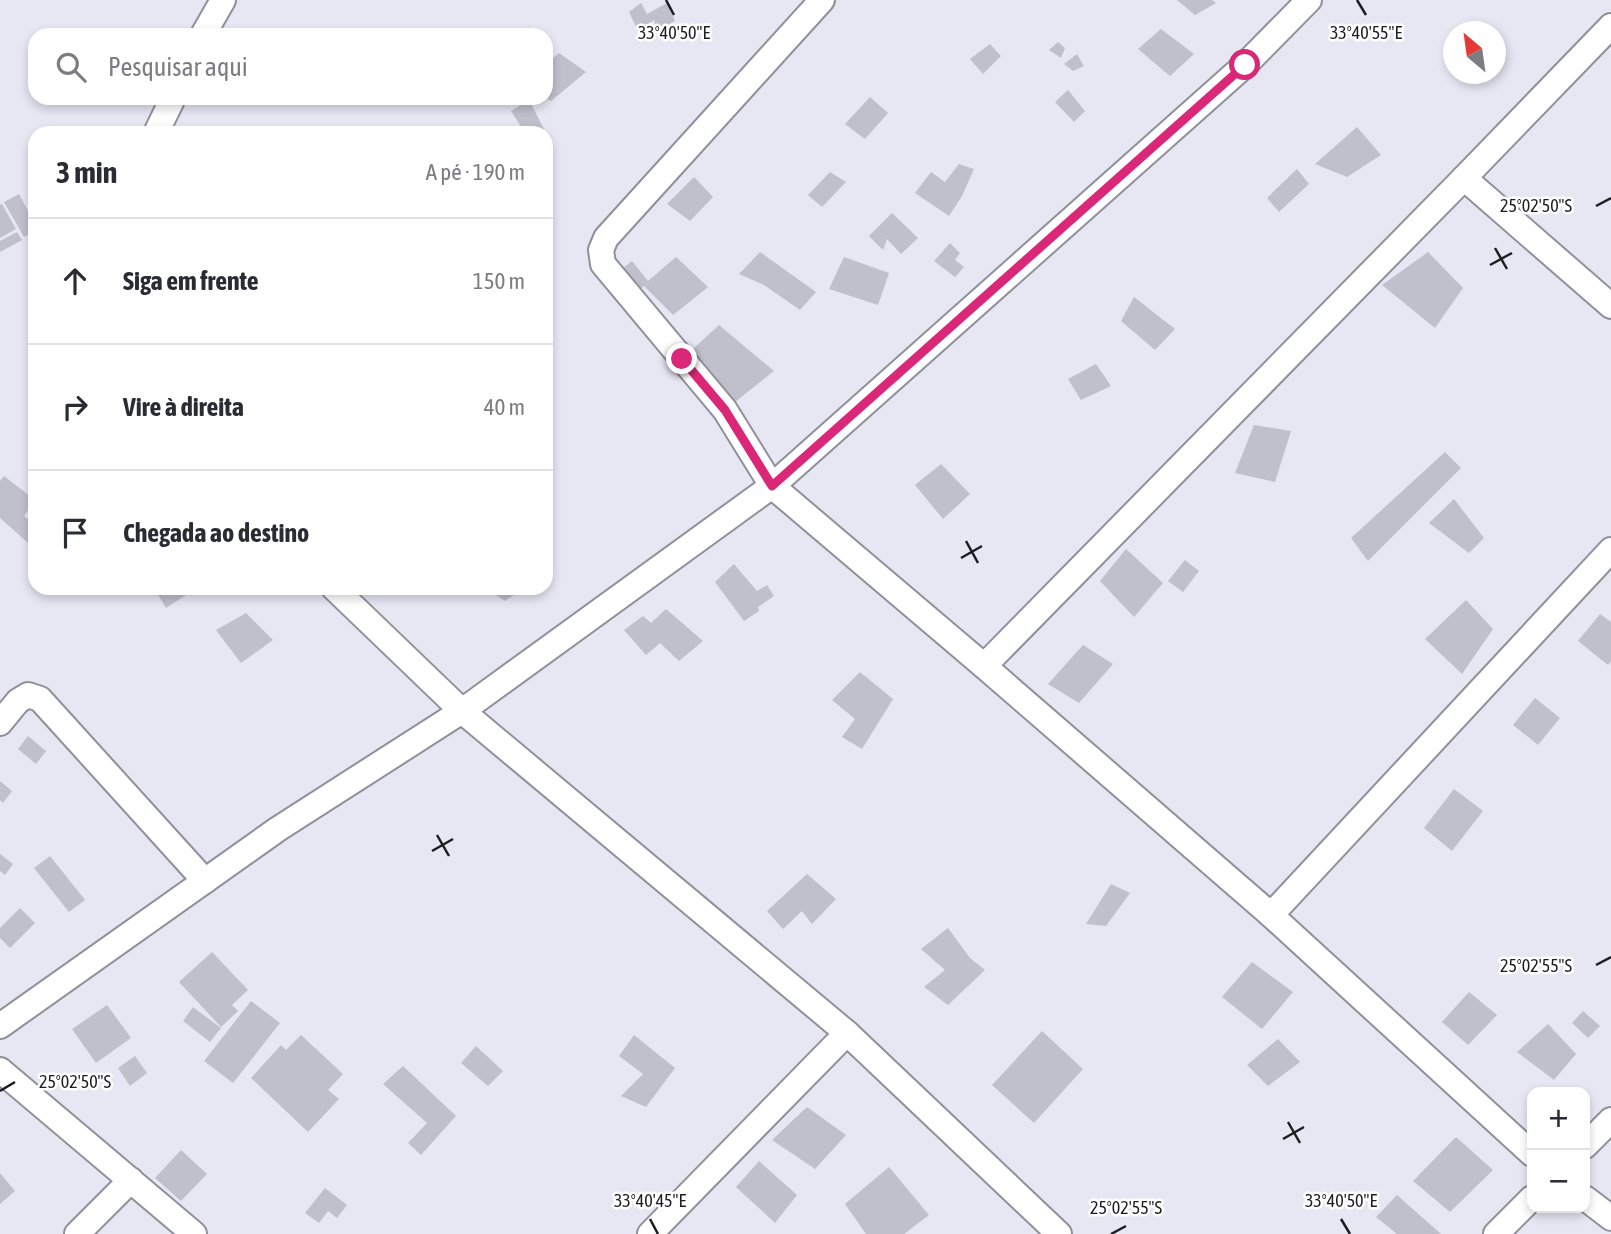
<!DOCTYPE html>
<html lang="pt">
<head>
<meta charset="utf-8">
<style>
  body { margin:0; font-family:"Asap Condensed",sans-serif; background:#f2f2f3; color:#2b2b33 }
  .controls { position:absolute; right:21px; bottom:21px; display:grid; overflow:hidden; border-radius:14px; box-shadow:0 4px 10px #0003 }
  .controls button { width:63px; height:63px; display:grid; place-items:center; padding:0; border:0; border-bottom:2px solid #e1e1e2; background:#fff; color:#2b2b33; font:35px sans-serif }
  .compass { position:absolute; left:1443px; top:21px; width:63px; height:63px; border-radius:50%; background:#fff; box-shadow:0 4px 10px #0003; rotate:331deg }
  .stop { position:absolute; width:21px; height:21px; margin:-16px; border:5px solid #db2777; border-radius:50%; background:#fff }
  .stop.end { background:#db2777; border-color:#fff; box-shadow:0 2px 7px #0008 }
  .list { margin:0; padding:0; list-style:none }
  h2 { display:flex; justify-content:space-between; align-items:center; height:91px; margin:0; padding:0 28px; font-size:30px }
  h2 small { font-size:23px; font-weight:400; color:#7c7c81 }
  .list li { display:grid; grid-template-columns:46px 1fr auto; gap:21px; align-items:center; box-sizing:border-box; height:126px; padding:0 28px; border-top:2px solid #e1e1e2 }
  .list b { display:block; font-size:26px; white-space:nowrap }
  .list em { font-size:23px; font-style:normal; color:#7c7c81 }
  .icon { flex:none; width:38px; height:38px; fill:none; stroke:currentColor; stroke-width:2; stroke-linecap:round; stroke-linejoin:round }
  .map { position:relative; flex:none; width:1611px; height:1234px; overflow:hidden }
  .search { position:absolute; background:#fff; box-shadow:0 4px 10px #0003; left:28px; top:28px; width:525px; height:77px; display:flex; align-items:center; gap:18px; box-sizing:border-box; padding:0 24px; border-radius:21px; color:#7c7c81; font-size:26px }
  .panel { position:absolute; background:#fff; box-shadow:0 4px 10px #0003; left:28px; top:126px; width:525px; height:469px; border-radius:21px }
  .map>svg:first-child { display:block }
  .building { fill:#bfc0cc }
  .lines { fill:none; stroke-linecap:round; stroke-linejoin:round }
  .street-casing { stroke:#8f909b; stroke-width:28 }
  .street { stroke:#fff; stroke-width:24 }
  .route { stroke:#db2777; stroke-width:9 }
  .ticks { fill:none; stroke:#1d1d21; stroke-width:2.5 }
  .ticks-label { font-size:18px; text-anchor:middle; fill:#1d1d21; stroke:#fff; stroke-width:5; stroke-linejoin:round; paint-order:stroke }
</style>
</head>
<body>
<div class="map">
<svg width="1611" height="1234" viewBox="0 0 1611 1234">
  <rect width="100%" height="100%" fill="#e6e7f3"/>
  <!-- building -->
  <g class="building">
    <polygon points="1177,0 1212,0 1216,3 1195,15"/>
    <polygon points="641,3 647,14 667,3 675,21 657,31 654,20 638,31 629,12"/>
    <polygon points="1161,29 1194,54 1170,76 1138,49"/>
    <polygon points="1058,42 1065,48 1061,58 1049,50"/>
    <polygon points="990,44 1001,56 983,74 970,59"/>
    <polygon points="559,53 586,72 551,101 546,97 546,64"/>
    <polygon points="1077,54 1084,66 1073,71 1064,64"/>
    <polygon points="1068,90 1085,111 1074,122 1055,102"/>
    <polygon points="870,97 888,113 865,139 845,124"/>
    <polygon points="529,100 544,129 537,133 525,133 511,111"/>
    <polygon points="1357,127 1381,155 1347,177 1315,164"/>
    <polygon points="959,164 974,169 962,196 949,216 915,193 931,172 945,182"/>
    <polygon points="1297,169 1309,184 1279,212 1267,198"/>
    <polygon points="830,172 846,182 822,207 808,195"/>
    <polygon points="694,177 713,197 690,221 667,204"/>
    <polygon points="19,194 35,224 35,231 24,237 4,202"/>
    <polygon points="2,204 16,229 0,238 0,205"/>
    <polygon points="892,213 918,238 901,254 887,239 883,250 869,236"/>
    <polygon points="17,232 22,240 0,252 0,241"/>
    <polygon points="950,243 960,253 955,260 964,267 955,277 934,261"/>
    <polygon points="760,252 816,292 800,310 764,285 739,274"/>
    <polygon points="1428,252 1463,288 1435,328 1382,285"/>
    <polygon points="676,257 708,287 673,315 644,286 631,298 613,276 632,261 648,281"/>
    <polygon points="844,257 889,273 878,305 829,289"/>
    <polygon points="1134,297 1175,329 1155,350 1121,321"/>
    <polygon points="719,325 774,371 725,410 682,359"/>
    <polygon points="1096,364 1111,386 1081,400 1068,379"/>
    <polygon points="1254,425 1291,431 1275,482 1235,473"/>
    <polygon points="1445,452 1461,468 1368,561 1351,538"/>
    <polygon points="941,464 970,494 943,519 915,485"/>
    <polygon points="4,476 35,500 24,516 35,525 35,549 0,518 0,481"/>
    <polygon points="1454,499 1484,538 1469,553 1429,523"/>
    <polygon points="1126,549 1163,583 1134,617 1100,581"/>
    <polygon points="1185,560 1199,571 1183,592 1168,581"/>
    <polygon points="734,564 757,591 767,585 774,596 758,607 759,611 744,621 715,582"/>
    <polygon points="154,588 197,588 166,608"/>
    <polygon points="485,588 524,588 505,601"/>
    <polygon points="1466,600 1493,629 1462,674 1425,639"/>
    <polygon points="666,609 703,641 679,661 660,643 646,655 624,630 643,616 651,623"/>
    <polygon points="246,613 273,640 241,663 216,630"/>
    <polygon points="1600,614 1611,622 1611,661 1608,665 1578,641"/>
    <polygon points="1083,645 1113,664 1079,703 1048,684"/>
    <polygon points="860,672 893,699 862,749 842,737 855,719 832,700"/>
    <polygon points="1535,698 1560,718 1538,745 1513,725"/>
    <polygon points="28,736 46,751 36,764 18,749"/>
    <polygon points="0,781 12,791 3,803 0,800"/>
    <polygon points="1454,789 1483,811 1452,851 1424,828"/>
    <polygon points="0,854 13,864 5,875 0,871"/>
    <polygon points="50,856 85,900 69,912 34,868"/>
    <polygon points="807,874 836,899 812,924 802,911 783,929 767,911"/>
    <polygon points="1111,884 1130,893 1106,926 1086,924"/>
    <polygon points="20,908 35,923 10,948 0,938 0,928"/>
    <polygon points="948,928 970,958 985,970 948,1005 924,987 945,970 921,949"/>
    <polygon points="212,952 248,990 232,1005 238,1011 221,1027 179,982"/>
    <polygon points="1252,962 1293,992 1262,1029 1222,997"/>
    <polygon points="1469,992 1497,1015 1468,1045 1442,1022"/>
    <polygon points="251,1001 280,1023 233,1083 204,1061"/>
    <polygon points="107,1005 131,1038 96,1063 72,1029"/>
    <polygon points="193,1007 221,1028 210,1042 183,1021"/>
    <polygon points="1583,1011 1600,1026 1588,1038 1572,1023"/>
    <polygon points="1548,1024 1576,1054 1554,1080 1517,1052"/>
    <polygon points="1042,1031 1083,1069 1034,1123 992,1085"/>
    <polygon points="301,1035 343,1074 328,1090 339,1099 308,1132 251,1078 281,1045 286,1050"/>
    <polygon points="634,1035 675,1068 646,1107 621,1096 643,1074 619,1056"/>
    <polygon points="1278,1039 1300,1062 1268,1086 1247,1065"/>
    <polygon points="476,1046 503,1071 488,1086 461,1063"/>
    <polygon points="135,1056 147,1073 130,1086 118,1068"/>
    <polygon points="403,1066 456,1116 421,1155 408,1143 427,1123 383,1084"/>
    <polygon points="807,1107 846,1135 815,1169 772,1140"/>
    <polygon points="1456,1137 1493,1170 1450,1212 1413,1181"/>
    <polygon points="181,1150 207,1174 181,1201 155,1178"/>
    <polygon points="759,1161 797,1195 775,1223 736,1187"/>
    <polygon points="889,1167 929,1215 904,1234 866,1234 845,1204"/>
    <polygon points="0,1173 15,1191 0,1204"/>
    <polygon points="325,1188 347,1205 337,1218 328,1211 319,1223 305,1213"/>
    <polygon points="1397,1195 1441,1234 1397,1234 1376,1217"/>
  </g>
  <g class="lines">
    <!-- street casing -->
    <g class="street-casing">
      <g id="street">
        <polyline points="822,0 606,238 601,250 603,264 725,410 772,486 984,666 1271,915 1532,1154"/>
        <polyline points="203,35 223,0"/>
        <polyline points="156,133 173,98"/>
        <polyline points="1464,178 1611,306"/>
        <polyline points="334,588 462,711 847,1033 1059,1234"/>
        <polyline points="984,666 1464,178 1611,26"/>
        <polyline points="0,723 18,701 28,695 40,699 205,881"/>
        <polyline points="1271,915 1611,550"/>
        <polyline points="0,1026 278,829 462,711 772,486 1245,65 1309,0"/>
        <polyline points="0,1070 194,1234"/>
        <polyline points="1585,1146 1611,1120"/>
        <polyline points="1585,1198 1611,1218"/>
        <polyline points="77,1234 131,1180"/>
        <polyline points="650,1234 847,1033"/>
        <polyline points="1496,1234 1532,1198"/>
      </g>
    </g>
    <!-- street -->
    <use href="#street" class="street"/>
  </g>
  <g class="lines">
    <!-- route -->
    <polyline class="route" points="682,359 725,410 772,486 1245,65"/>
  </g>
  <!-- ticks -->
  <path class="ticks" d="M666,0L674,15M1357,0L1366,15M1596,206L1611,198M1495,248L1507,269M1490,265L1512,253M966,541L978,563M961,558L982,546M437,835L449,856M432,851L453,839M1596,965L1611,957M0,1091L15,1082M1288,1122L1300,1143M1283,1139L1304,1127M650,1219L658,1234M1341,1219L1350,1234M1111,1234L1126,1226"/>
  <g class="ticks-label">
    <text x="674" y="39">33°40'50"E</text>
    <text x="1366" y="39">33°40'55"E</text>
    <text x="1536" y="212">25°02'50"S</text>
    <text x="1536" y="972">25°02'55"S</text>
    <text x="75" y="1088">25°02'50"S</text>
    <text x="650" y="1207">33°40'45"E</text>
    <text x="1341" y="1207">33°40'50"E</text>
    <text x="1126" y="1214">25°02'55"S</text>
  </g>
</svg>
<div class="controls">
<button>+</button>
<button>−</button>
</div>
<svg class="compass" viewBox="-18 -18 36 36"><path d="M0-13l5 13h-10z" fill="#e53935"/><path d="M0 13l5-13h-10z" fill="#7c7c81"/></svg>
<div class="stop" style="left:1245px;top:65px"></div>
<div class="stop end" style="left:682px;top:359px"></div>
<div class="search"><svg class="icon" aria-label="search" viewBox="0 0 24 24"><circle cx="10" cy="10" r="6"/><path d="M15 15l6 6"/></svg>Pesquisar aqui</div>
<section class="panel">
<h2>3 min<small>A pé · 190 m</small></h2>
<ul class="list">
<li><svg class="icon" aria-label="ahead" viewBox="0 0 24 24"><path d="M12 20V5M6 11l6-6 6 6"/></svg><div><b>Siga em frente</b></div><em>150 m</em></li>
<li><svg class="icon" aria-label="right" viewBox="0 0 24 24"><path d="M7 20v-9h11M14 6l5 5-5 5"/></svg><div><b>Vire à direita</b></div><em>40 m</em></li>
<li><svg class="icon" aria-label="arrive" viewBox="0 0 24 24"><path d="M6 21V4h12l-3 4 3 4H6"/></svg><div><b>Chegada ao destino</b></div></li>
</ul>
</section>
</div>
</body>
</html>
